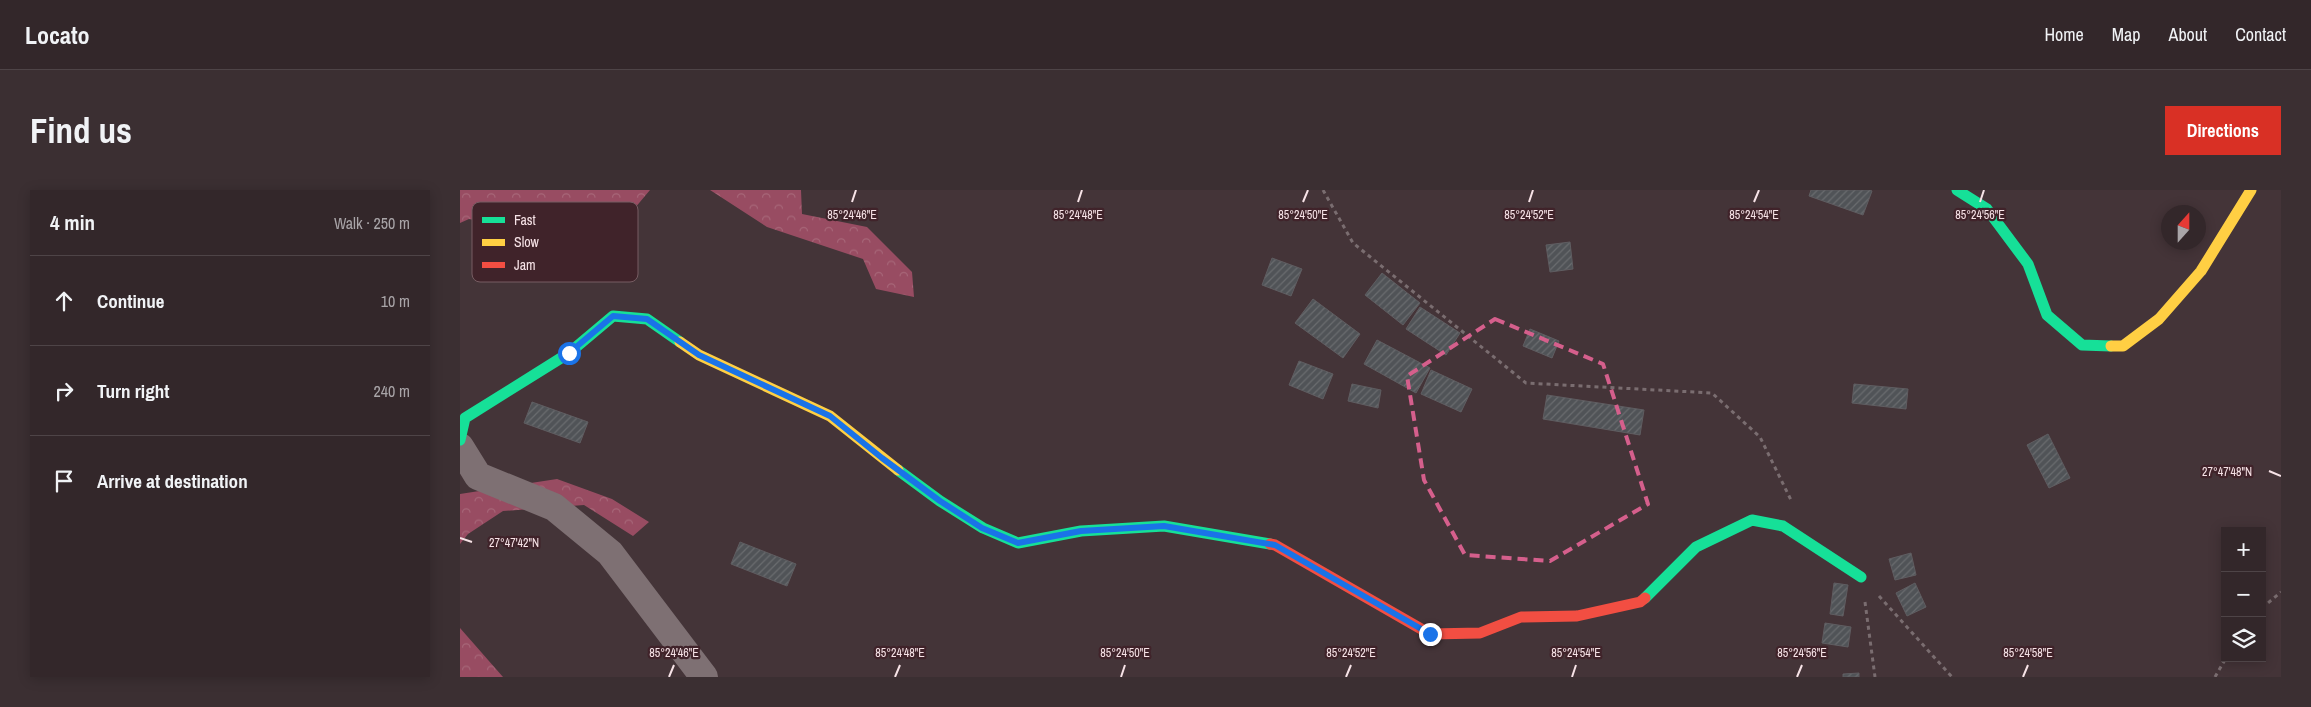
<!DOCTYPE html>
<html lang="en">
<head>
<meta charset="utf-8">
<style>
  body { margin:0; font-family:"Archivo Narrow",sans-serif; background:#3b2f32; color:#f1f3f6 }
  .controls { position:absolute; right:15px; bottom:15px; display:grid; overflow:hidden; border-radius:0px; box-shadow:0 2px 12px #0003 }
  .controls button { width:45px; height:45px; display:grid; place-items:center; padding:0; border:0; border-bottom:1px solid #4e4447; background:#33272a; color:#f1f3f6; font:25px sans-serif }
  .compass { position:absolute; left:1701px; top:15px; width:45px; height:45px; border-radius:50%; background:#33272a; box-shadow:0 2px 12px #0003; rotate:21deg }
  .stop { position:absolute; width:15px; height:15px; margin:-11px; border:4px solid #1a73e8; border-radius:50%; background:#fff }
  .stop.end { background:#1a73e8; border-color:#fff; box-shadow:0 1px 5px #0008 }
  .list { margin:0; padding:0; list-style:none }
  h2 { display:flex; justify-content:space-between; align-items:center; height:65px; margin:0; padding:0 20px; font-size:21px }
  h2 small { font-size:16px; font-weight:400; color:#a9a5a8 }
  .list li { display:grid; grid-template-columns:32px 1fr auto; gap:15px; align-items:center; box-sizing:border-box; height:90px; padding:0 20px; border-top:1px solid #4e4447 }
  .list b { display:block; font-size:19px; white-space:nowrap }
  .list em { font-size:16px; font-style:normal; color:#a9a5a8 }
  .icon { flex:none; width:28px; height:28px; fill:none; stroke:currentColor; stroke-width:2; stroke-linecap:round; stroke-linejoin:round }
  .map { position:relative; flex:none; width:1821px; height:487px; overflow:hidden; border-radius:0px }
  header { display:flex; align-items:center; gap:30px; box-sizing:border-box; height:70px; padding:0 25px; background:#33272a; border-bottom:1px solid #4e4447 }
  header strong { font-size:24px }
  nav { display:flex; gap:28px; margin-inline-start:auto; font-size:18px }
  .intro { display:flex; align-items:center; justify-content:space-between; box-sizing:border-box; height:120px; padding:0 30px }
  h1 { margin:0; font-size:35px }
  .button { padding:12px 22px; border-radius:0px; background:#d93025; color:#fff; font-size:18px; font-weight:700 }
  main { display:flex; gap:30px; padding:0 30px }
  aside { flex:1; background:#33272a; border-radius:0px; box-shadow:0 2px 12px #0003 }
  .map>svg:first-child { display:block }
  .forest { fill:url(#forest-crowns) }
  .building { fill:url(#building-hatch); stroke:#5f5d61 }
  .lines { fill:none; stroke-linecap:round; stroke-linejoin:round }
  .path { stroke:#7a6d70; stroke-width:3; stroke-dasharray:4 4; stroke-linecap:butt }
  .street { stroke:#7e7073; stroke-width:28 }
  .fast { stroke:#16e098; stroke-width:11 }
  .slow { stroke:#ffcf43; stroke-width:11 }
  .jam { stroke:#f24e42; stroke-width:11 }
  .route { stroke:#1a73e8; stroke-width:6 }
  .marked { fill:none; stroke:#d55f8c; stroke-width:4; stroke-dasharray:10 6; stroke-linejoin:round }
  .ticks { fill:none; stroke:#f7e3e7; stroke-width:2 }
  .key { fill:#40232a; stroke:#775d63; stroke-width:1 }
  .key-label { font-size:14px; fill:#f7e3e7 }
  .ticks-label { font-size:12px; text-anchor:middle; fill:#f7e3e7; stroke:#40232a; stroke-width:4.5; stroke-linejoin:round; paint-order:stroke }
</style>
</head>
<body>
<header>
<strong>Locato</strong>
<nav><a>Home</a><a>Map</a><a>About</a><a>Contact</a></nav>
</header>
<div class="intro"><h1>Find us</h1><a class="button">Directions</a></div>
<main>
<aside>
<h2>4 min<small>Walk · 250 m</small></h2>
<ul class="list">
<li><svg class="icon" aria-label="ahead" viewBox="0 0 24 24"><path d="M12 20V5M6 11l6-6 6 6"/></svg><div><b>Continue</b></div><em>10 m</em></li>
<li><svg class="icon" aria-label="right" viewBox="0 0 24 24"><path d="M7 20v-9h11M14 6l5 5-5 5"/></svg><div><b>Turn right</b></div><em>240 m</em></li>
<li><svg class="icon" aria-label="arrive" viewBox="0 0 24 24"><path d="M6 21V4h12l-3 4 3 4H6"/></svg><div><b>Arrive at destination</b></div></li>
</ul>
</aside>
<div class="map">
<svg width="1821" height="487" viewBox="0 0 1821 487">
  <defs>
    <pattern id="forest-crowns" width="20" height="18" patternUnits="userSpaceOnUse" patternTransform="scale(1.25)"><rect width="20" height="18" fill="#984c62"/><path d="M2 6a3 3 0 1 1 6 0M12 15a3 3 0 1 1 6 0" fill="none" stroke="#a76678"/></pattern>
    <pattern id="building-hatch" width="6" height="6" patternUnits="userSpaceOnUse" patternTransform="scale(1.25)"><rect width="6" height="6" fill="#505357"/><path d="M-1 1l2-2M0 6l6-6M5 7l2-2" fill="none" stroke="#6a6c6f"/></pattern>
  </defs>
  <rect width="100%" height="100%" fill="#443438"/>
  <!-- forest -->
  <g class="forest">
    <polygon points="0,0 190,0 159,37 126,51 9,29 0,33"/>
    <polygon points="250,0 341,0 342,24 407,37 452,82 454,107 416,99 403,69 307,37"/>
    <polygon points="97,289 152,309 189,332 173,346 124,315 43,321 8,344 0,354 0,304"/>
    <polygon points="0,438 43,487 0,487"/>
  </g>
  <!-- building -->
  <g class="building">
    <polygon points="1351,0 1410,0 1412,1 1403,25 1349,6"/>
    <polygon points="1110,52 1113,79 1090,82 1086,55"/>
    <polygon points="812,68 842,79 831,106 802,95"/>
    <polygon points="922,83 960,113 943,135 905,105"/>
    <polygon points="853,109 900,144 883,168 835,133"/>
    <polygon points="960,117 1000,143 986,165 946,139"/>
    <polygon points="1070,139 1099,151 1092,168 1063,156"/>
    <polygon points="917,150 970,178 956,203 904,174"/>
    <polygon points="839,171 873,184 863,209 829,195"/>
    <polygon points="971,180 1012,199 1001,222 961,204"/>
    <polygon points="892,194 921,200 918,218 888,211"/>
    <polygon points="1394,194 1448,199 1446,219 1392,213"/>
    <polygon points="1087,205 1184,220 1180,245 1083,229"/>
    <polygon points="72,212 128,232 120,253 64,233"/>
    <polygon points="1588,244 1610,288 1589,298 1567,255"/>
    <polygon points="280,352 336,374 327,396 271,374"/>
    <polygon points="1451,363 1456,385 1435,390 1429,369"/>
    <polygon points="1374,393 1388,395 1383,426 1370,424"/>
    <polygon points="1455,393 1466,417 1447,426 1436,403"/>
    <polygon points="1365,433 1391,437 1388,457 1362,453"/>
    <polygon points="1399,483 1399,487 1383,487 1383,484"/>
  </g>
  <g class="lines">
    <!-- path -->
    <g class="path">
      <polyline points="863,0 893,53 1066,193 1252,203 1300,247 1331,310"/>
      <polyline points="1419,406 1492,487"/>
      <polyline points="1405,412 1415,487"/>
      <polyline points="1802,418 1821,402"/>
      <polyline points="1755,487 1766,468"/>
    </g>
    <!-- street -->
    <polyline class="street" points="0,257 18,286 94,317 150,363 244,487"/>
    <!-- fast -->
    <g class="fast">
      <polyline points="1497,0 1527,19 1568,74 1587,125 1622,155 1651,156"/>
      <polyline points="0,250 5,228 109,163 153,126 187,129 220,152"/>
      <polyline points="438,280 480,311 523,338 558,353 621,341 704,336 810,354"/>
      <polyline points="1185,408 1236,357 1292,330 1323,336 1401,387"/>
    </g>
    <!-- slow -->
    <g class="slow">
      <polyline points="220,152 239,165 370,226 438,280"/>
      <polyline points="1651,156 1663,156 1699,129 1741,81 1791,0"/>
    </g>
    <!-- jam -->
    <polyline class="jam" points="810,354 815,355 970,444 1020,443 1061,427 1117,426 1180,412 1185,408"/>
  </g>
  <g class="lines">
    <!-- route -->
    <polyline class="route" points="109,163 153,126 187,129 239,165 370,226 422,268 480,311 522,338 558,353 621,341 704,336 815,355 970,444"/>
  </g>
  <!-- marked area -->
  <path class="marked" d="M1035,129L1143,174L1188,314L1090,371L1005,365L964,290L947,186Z"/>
  <!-- ticks -->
  <path class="ticks" d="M392,12L396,0M618,12L622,0M843,12L848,0M1069,12L1073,0M1294,12L1299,0M1520,12L1524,0M1809,281L1821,286M0,348L12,352M209,487L214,475M435,487L440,475M661,487L665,475M886,487L891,475M1112,487L1116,475M1337,487L1342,475M1563,487L1568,475"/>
  <!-- legend -->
  <rect x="12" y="12" width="166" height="80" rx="8" class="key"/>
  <rect x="22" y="27" width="23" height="6" fill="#16e098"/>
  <rect x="22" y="49" width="23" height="7" fill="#ffcf43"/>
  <rect x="22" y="72" width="23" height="6" fill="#f24e42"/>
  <g class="key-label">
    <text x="54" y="35">Fast</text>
    <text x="54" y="57">Slow</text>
    <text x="54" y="80">Jam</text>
  </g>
  <g class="ticks-label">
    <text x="392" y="29">85°24'46"E</text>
    <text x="618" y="29">85°24'48"E</text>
    <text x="843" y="29">85°24'50"E</text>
    <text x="1069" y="29">85°24'52"E</text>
    <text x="1294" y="29">85°24'54"E</text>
    <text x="1520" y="29">85°24'56"E</text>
    <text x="1767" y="286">27°47'48"N</text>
    <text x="54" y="357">27°47'42"N</text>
    <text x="214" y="467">85°24'46"E</text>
    <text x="440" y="467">85°24'48"E</text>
    <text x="665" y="467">85°24'50"E</text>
    <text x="891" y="467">85°24'52"E</text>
    <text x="1116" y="467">85°24'54"E</text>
    <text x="1342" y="467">85°24'56"E</text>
    <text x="1568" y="467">85°24'58"E</text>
  </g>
</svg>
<div class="controls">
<button>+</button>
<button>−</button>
<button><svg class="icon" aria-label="layers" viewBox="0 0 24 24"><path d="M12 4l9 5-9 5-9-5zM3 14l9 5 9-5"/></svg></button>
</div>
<svg class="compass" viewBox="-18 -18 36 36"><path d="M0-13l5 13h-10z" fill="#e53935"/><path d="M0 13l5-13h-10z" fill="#a9a5a8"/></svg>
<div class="stop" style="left:109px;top:163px"></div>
<div class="stop end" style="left:970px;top:444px"></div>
</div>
</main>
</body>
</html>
